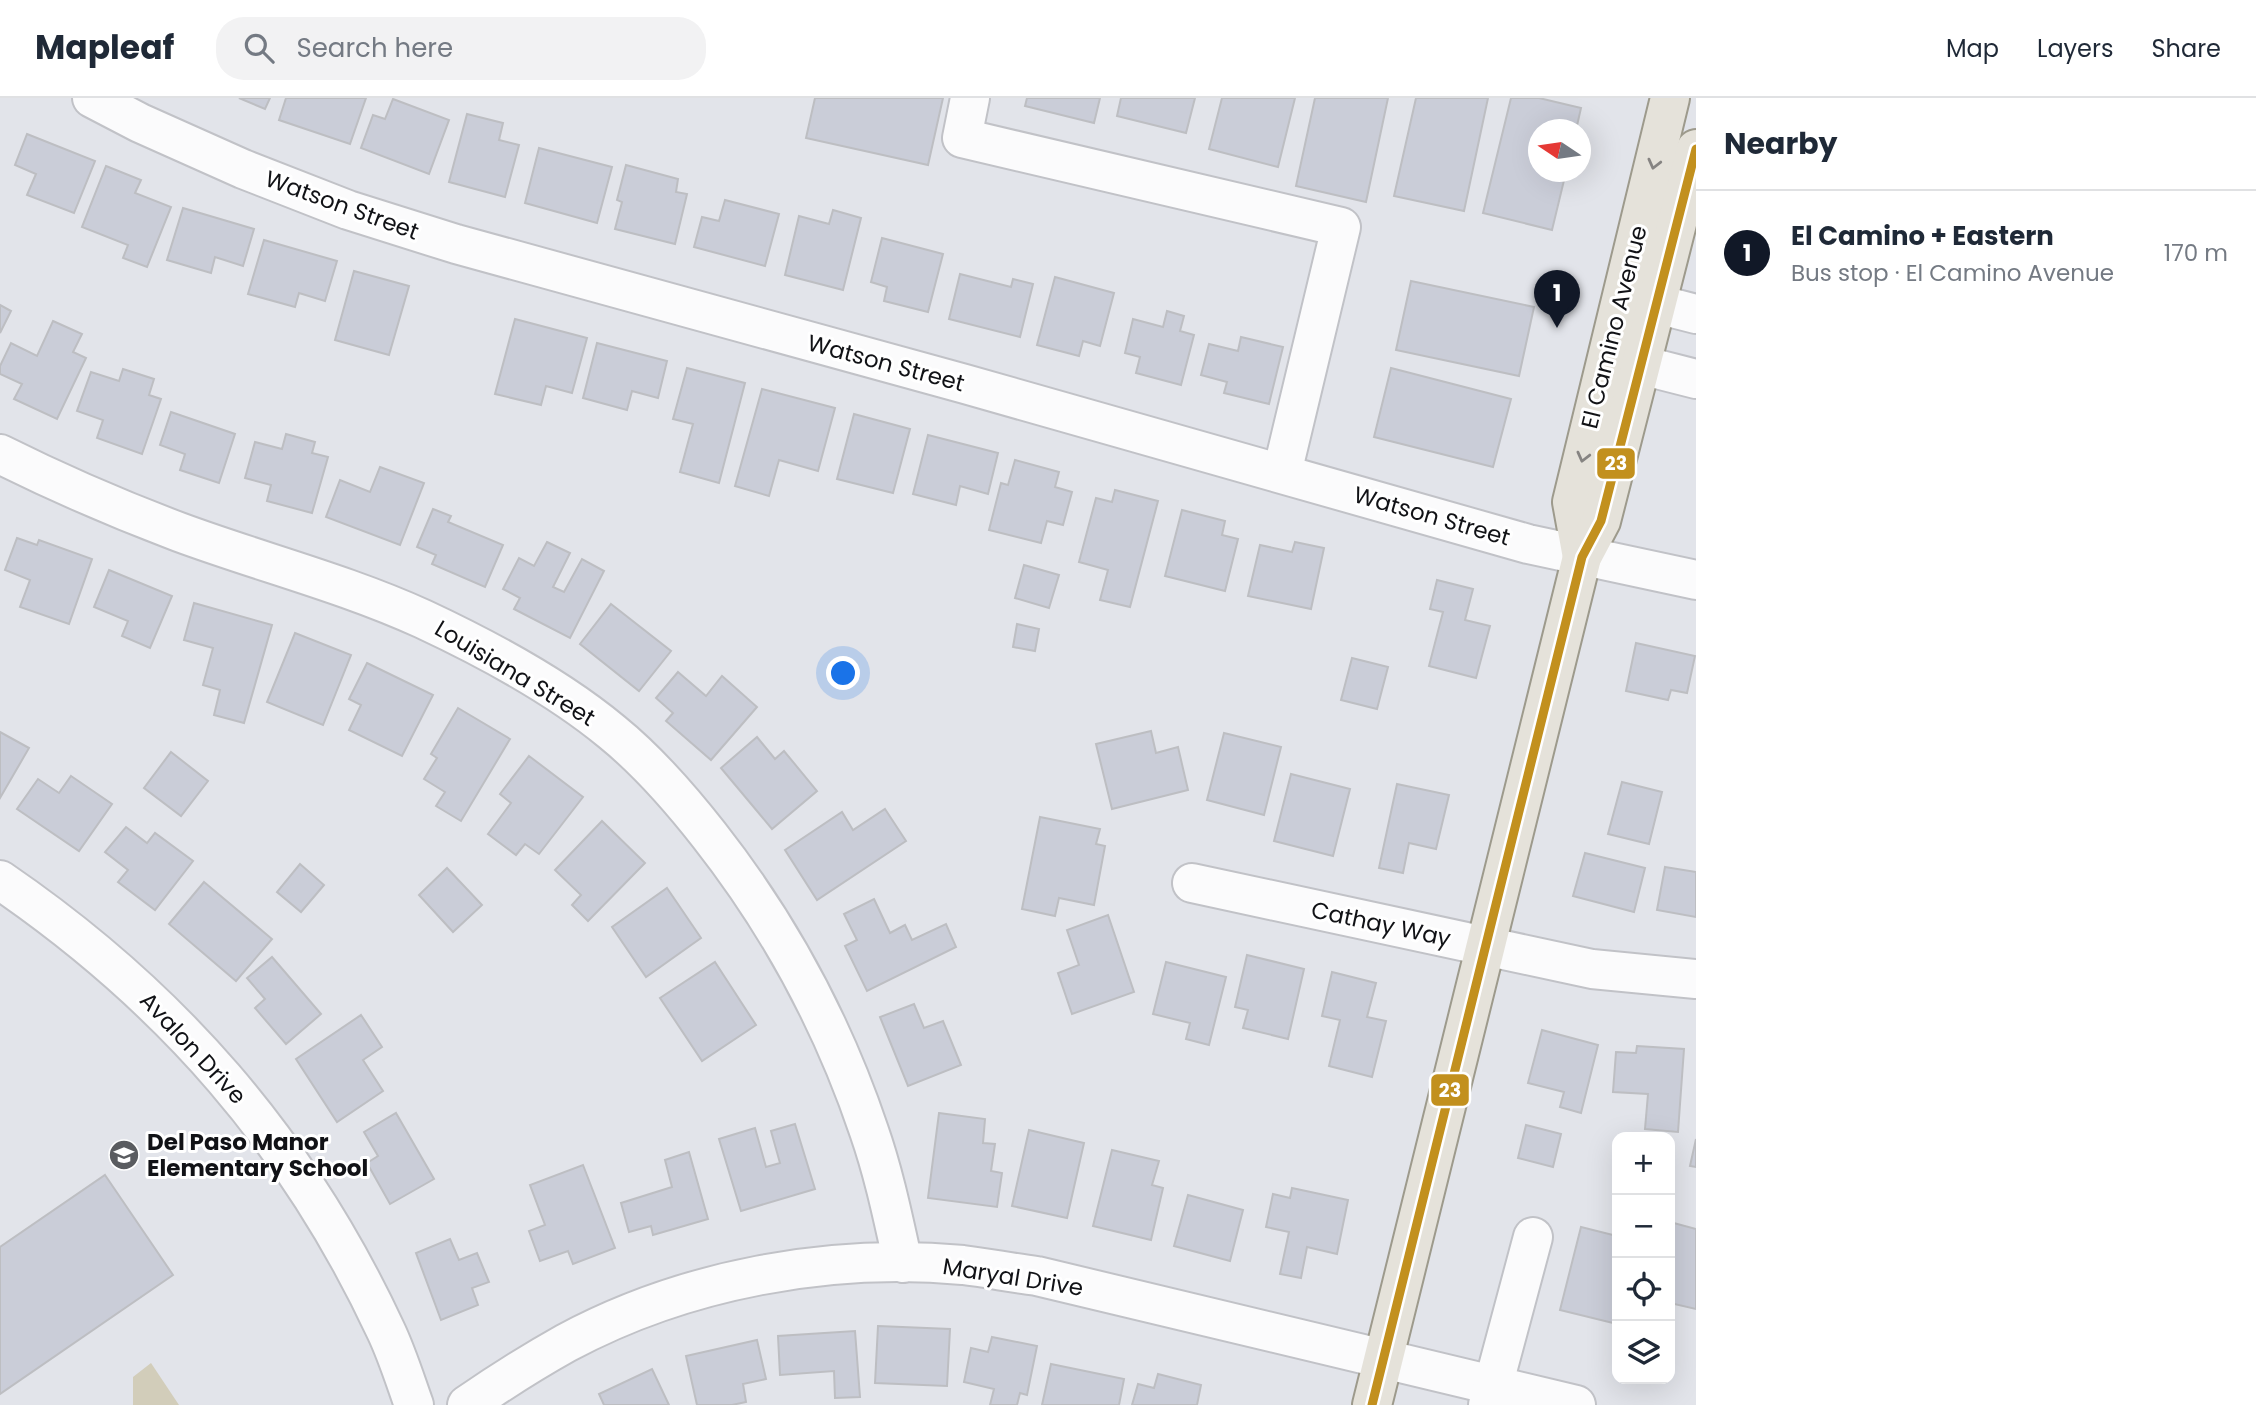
<!DOCTYPE html>
<html lang="en">
<head>
<meta charset="utf-8">
<style>
  body { margin:0; font-family:Poppins,sans-serif; background:#f2f2f3; color:#1f2937 }
  .controls { position:absolute; right:21px; bottom:21px; display:grid; overflow:hidden; border-radius:14px; box-shadow:0 7px 28px #0002 }
  .controls button { width:63px; height:63px; display:grid; place-items:center; padding:0; border:0; border-bottom:2px solid #e0e1e3; background:#fff; color:#1f2937; font:35px sans-serif }
  .compass { position:absolute; left:1528px; top:21px; width:63px; height:63px; border-radius:50%; background:#fff; box-shadow:0 7px 28px #0002; rotate:283deg }
  .you { position:absolute; left:844px; top:576px; width:24px; height:24px; margin:-18px; border:5px solid #fff; border-radius:50%; background:#1a73e8; box-shadow:0 0 0 10px #1a73e833 }
  .badge { display:grid; place-items:center; width:46px; height:46px; border-radius:50%; background:#111827; color:#fff; font-size:23px; font-weight:700 }
  .pin { position:absolute; translate:-50% -58px; filter:drop-shadow(0 2px 4px #0008) }
  .pin::after { content:''; position:absolute; top:37px; width:24px; height:21px; background:inherit; clip-path:polygon(0 0,100% 0,50% 100%) }
  .list { margin:0; padding:0; list-style:none }
  h2 { display:flex; justify-content:space-between; align-items:center; height:91px; margin:0; padding:0 28px; font-size:30px }
  h2 small { font-size:23px; font-weight:400; color:#747a83 }
  .list li { display:grid; grid-template-columns:46px 1fr auto; gap:21px; align-items:center; box-sizing:border-box; height:126px; padding:0 28px; border-top:2px solid #e0e1e3 }
  .list b { display:block; font-size:26px; white-space:nowrap }
  .list p { margin:0; font-size:23px; white-space:nowrap; color:#747a83 }
  .list em { font-size:23px; font-style:normal; color:#747a83 }
  .icon { flex:none; width:38px; height:38px; fill:none; stroke:currentColor; stroke-width:2; stroke-linecap:round; stroke-linejoin:round }
  .map { position:relative; flex:none; width:1696px; height:1307px; overflow:hidden }
  header { display:flex; align-items:center; gap:42px; box-sizing:border-box; height:98px; padding:0 35px; background:#fff; border-bottom:2px solid #e0e1e3 }
  header strong { font-size:33px }
  nav { display:flex; gap:38px; margin-inline-start:auto; font-size:24px }
  .search { width:490px; height:63px; background:#f2f2f3; display:flex; align-items:center; gap:18px; box-sizing:border-box; padding:0 24px; border-radius:28px; color:#747a83; font-size:26px }
  main { display:flex }
  aside { flex:1; background:#fff }
  .map>svg:first-child { display:block }
  .green { fill:#d2cdba }
  .building { fill:#cacdd8; stroke:#bdbec2; stroke-width:2 }
  .lines { fill:none; stroke-linecap:round; stroke-linejoin:round }
  .minor-casing { stroke:#c1c2c7; stroke-width:42 }
  .major-casing { stroke:#9d9a8c; stroke-width:42 }
  .minor { stroke:#fbfbfc; stroke-width:38 }
  .major { stroke:#e5e2da; stroke-width:38 }
  .bus-1-casing { stroke:#fff; stroke-width:14 }
  .bus-1 { stroke:#c2901e; stroke-width:9 }
  .oneway { stroke:#868482 }
  .labels { text-anchor:middle; dominant-baseline:central; stroke-width:6; stroke-linejoin:round; paint-order:stroke }
  .street-label { font-size:23px; fill:#111216; stroke:#fff }
  .poi-label { font-size:23px; font-weight:bold; fill:#111216; stroke:#fff; text-anchor:start }
  .line-badge { stroke:#fff; stroke-width:2.5 }
  .badge-label { font-size:19px; text-anchor:middle; font-weight:bold; fill:#fff }
</style>
</head>
<body>
<header>
<strong>Mapleaf</strong>
<div class="search"><svg class="icon" aria-label="search" viewBox="0 0 24 24"><circle cx="10" cy="10" r="6"/><path d="M15 15l6 6"/></svg>Search here</div>
<nav><a>Map</a><a>Layers</a><a>Share</a></nav>
</header>
<main>
<div class="map">
<svg width="1696" height="1307" viewBox="0 0 1696 1307">
  <rect width="100%" height="100%" fill="#e2e4ea"/>
  <!-- green -->
  <polygon class="green" points="151,1265 179,1307 133,1307 133,1279"/>
  <!-- building -->
  <g class="building">
    <polygon points="239,0 270,0 265,11"/>
    <polygon points="286,0 366,0 350,46 279,22"/>
    <polygon points="815,0 943,0 928,67 806,40"/>
    <polygon points="1027,0 1100,0 1094,25 1025,8"/>
    <polygon points="1121,0 1195,0 1186,35 1117,18"/>
    <polygon points="1222,0 1295,0 1278,69 1209,51"/>
    <polygon points="1315,0 1388,0 1366,104 1296,88"/>
    <polygon points="1416,0 1488,0 1464,113 1394,98"/>
    <polygon points="1511,0 1539,0 1581,10 1576,32 1538,32 1538,74 1566,74 1552,132 1483,115"/>
    <polygon points="393,1 449,22 429,76 361,50 373,17 385,21"/>
    <polygon points="467,16 503,25 499,42 519,47 505,99 449,84"/>
    <polygon points="27,36 95,63 74,115 27,97 36,76 15,67"/>
    <polygon points="539,50 612,69 597,125 525,105"/>
    <polygon points="626,67 678,81 676,94 687,96 675,146 615,131 622,104 617,102"/>
    <polygon points="106,68 141,82 135,95 171,109 147,169 123,160 128,147 82,129"/>
    <polygon points="725,102 779,116 765,168 694,149 702,119 719,123"/>
    <polygon points="183,110 254,131 243,168 215,159 211,175 167,162"/>
    <polygon points="833,112 861,120 843,192 785,177 799,118 829,126"/>
    <polygon points="882,140 943,156 928,214 884,203 887,189 871,184"/>
    <polygon points="264,142 337,163 325,203 299,195 295,209 248,196"/>
    <polygon points="354,173 409,188 389,257 335,242"/>
    <polygon points="960,176 1011,189 1013,181 1033,186 1020,239 949,221"/>
    <polygon points="1055,179 1114,195 1100,248 1083,243 1079,258 1037,247"/>
    <polygon points="1411,183 1534,209 1519,278 1396,252"/>
    <polygon points="0,207 11,213 0,235"/>
    <polygon points="1167,213 1184,218 1180,233 1194,237 1181,287 1136,275 1140,259 1125,255 1133,221 1163,229"/>
    <polygon points="515,221 587,240 572,295 546,288 541,307 495,296"/>
    <polygon points="53,223 82,236 73,254 86,260 57,321 14,301 22,286 0,276 0,268 11,245 37,258"/>
    <polygon points="1241,239 1283,249 1269,306 1224,295 1227,284 1201,277 1209,246 1238,253"/>
    <polygon points="597,245 667,263 658,300 632,293 627,312 583,300"/>
    <polygon points="687,270 745,285 719,385 680,374 693,326 673,321"/>
    <polygon points="1391,270 1511,301 1493,369 1374,339"/>
    <polygon points="123,271 154,281 149,297 161,301 142,356 97,340 103,322 77,313 91,274 119,283"/>
    <polygon points="762,291 835,310 818,373 779,362 769,398 735,388"/>
    <polygon points="171,314 235,336 219,385 180,372 185,356 160,347"/>
    <polygon points="854,316 910,331 893,395 837,381"/>
    <polygon points="286,336 315,344 312,355 328,359 312,415 267,403 271,387 245,380 255,344 282,351"/>
    <polygon points="928,337 998,355 988,396 960,388 956,407 913,396"/>
    <polygon points="1015,362 1059,374 1055,389 1072,394 1063,427 1047,423 1041,445 989,432 1001,385 1008,387"/>
    <polygon points="380,369 424,385 400,447 326,419 340,382 370,394"/>
    <polygon points="1115,392 1158,403 1130,509 1100,502 1108,472 1079,464 1096,400 1112,404"/>
    <polygon points="433,411 451,418 448,424 503,447 485,489 432,466 436,457 417,449"/>
    <polygon points="1182,412 1225,423 1222,437 1238,441 1225,493 1165,478"/>
    <polygon points="17,440 37,447 39,442 92,461 69,526 20,509 30,482 5,472"/>
    <polygon points="547,444 570,455 553,489 564,494 582,461 604,473 570,540 514,511 520,500 503,491 519,460 534,468"/>
    <polygon points="1295,444 1324,450 1311,511 1248,498 1260,447 1292,454"/>
    <polygon points="1024,467 1059,477 1049,510 1015,500"/>
    <polygon points="109,472 172,498 150,550 122,538 128,523 94,509"/>
    <polygon points="1437,482 1473,491 1465,522 1490,528 1476,580 1429,568 1443,514 1430,511"/>
    <polygon points="194,505 272,527 244,625 214,617 220,592 203,587 213,550 184,542"/>
    <polygon points="611,506 671,553 639,593 580,546"/>
    <polygon points="1017,526 1039,531 1035,553 1013,549"/>
    <polygon points="295,535 351,557 323,627 267,604"/>
    <polygon points="1636,545 1695,558 1687,595 1671,592 1668,602 1626,593"/>
    <polygon points="1352,560 1388,569 1377,611 1341,602"/>
    <polygon points="367,565 433,597 402,658 349,632 361,607 349,601"/>
    <polygon points="678,574 706,598 722,578 757,609 711,662 666,623 673,615 656,600"/>
    <polygon points="458,610 510,641 461,723 436,708 445,694 424,681 437,660 431,656"/>
    <polygon points="1151,633 1156,655 1178,649 1188,692 1112,711 1096,646"/>
    <polygon points="0,634 29,650 0,700"/>
    <polygon points="1224,635 1281,649 1264,717 1207,702"/>
    <polygon points="757,639 775,661 784,653 817,693 772,731 721,670"/>
    <polygon points="171,654 208,683 181,718 144,690"/>
    <polygon points="529,658 583,699 539,756 525,746 516,757 488,736 511,705 500,696"/>
    <polygon points="1291,676 1350,691 1333,758 1274,743"/>
    <polygon points="71,678 112,706 79,753 17,711 38,681 59,695"/>
    <polygon points="1622,684 1662,694 1649,746 1608,736"/>
    <polygon points="1397,686 1449,697 1436,751 1409,745 1403,775 1379,770"/>
    <polygon points="885,711 906,743 817,802 785,752 842,714 853,732"/>
    <polygon points="1040,719 1100,731 1096,746 1105,748 1094,807 1059,800 1055,818 1022,811"/>
    <polygon points="602,723 645,765 588,823 572,807 581,797 555,772"/>
    <polygon points="126,729 147,745 155,735 193,763 155,812 118,784 128,772 105,754"/>
    <polygon points="1585,755 1645,770 1634,814 1573,798"/>
    <polygon points="300,766 324,787 301,814 277,794"/>
    <polygon points="1665,769 1696,774 1696,819 1657,812"/>
    <polygon points="447,770 482,807 453,834 419,797"/>
    <polygon points="204,784 272,841 236,883 169,826"/>
    <polygon points="667,790 701,840 646,879 612,829"/>
    <polygon points="874,801 890,835 905,827 912,842 946,826 956,849 867,893 845,848 857,842 844,816"/>
    <polygon points="1108,817 1134,894 1072,916 1058,875 1079,867 1067,832"/>
    <polygon points="1247,857 1304,871 1288,941 1243,930 1248,912 1235,909"/>
    <polygon points="272,859 321,916 286,946 255,910 265,901 247,880"/>
    <polygon points="715,864 756,927 702,963 660,900"/>
    <polygon points="1166,864 1226,879 1209,947 1186,941 1190,925 1153,916"/>
    <polygon points="1332,874 1376,885 1367,919 1386,923 1372,979 1329,968 1340,922 1322,918"/>
    <polygon points="914,906 924,930 943,923 961,967 908,988 880,919"/>
    <polygon points="361,917 382,949 363,962 383,993 337,1024 296,961"/>
    <polygon points="1542,932 1598,947 1581,1015 1560,1009 1564,994 1528,985"/>
    <polygon points="1637,948 1684,951 1678,1034 1645,1031 1648,996 1613,994 1616,954 1636,955"/>
    <polygon points="396,1015 434,1081 390,1106 367,1065 378,1058 364,1034"/>
    <polygon points="939,1015 985,1021 983,1045 995,1046 991,1073 1002,1075 997,1109 928,1100"/>
    <polygon points="795,1026 815,1091 741,1113 719,1041 755,1030 766,1069 780,1065 771,1033"/>
    <polygon points="1526,1027 1561,1036 1553,1069 1518,1060"/>
    <polygon points="1029,1032 1084,1045 1067,1120 1012,1108"/>
    <polygon points="1696,1041 1696,1069 1690,1068"/>
    <polygon points="1112,1052 1159,1063 1152,1087 1163,1090 1151,1142 1093,1128"/>
    <polygon points="689,1054 708,1121 653,1137 651,1128 629,1134 621,1105 672,1089 665,1062"/>
    <polygon points="583,1067 615,1150 573,1166 568,1153 540,1163 529,1133 545,1127 530,1087"/>
    <polygon points="105,1077 173,1177 0,1296 0,1149"/>
    <polygon points="1292,1090 1348,1102 1337,1156 1307,1149 1301,1180 1280,1176 1289,1134 1266,1129 1273,1096 1290,1100"/>
    <polygon points="1188,1097 1243,1112 1230,1163 1174,1148"/>
    <polygon points="1670,1124 1696,1131 1696,1211 1670,1205"/>
    <polygon points="1581,1129 1617,1138 1617,1226 1560,1212"/>
    <polygon points="450,1141 459,1162 477,1155 489,1184 472,1190 478,1207 441,1222 416,1155"/>
    <polygon points="878,1228 950,1231 947,1288 875,1285"/>
    <polygon points="855,1233 860,1299 835,1300 834,1273 780,1277 778,1238"/>
    <polygon points="992,1239 1037,1248 1027,1297 1020,1295 1017,1307 990,1307 994,1291 964,1284 971,1250 988,1254"/>
    <polygon points="757,1242 766,1281 743,1286 746,1304 732,1307 697,1307 686,1258"/>
    <polygon points="1051,1266 1124,1281 1119,1307 1042,1307"/>
    <polygon points="652,1271 669,1307 604,1307 599,1296"/>
    <polygon points="1158,1276 1201,1287 1197,1307 1132,1307 1138,1286 1154,1290"/>
  </g>
  <g class="lines">
    <!-- minor casing -->
    <g class="minor-casing">
      <g id="minor">
        <polyline points="92,0 140,25 243,71 348,112 456,146 965,286 1528,446 1696,482"/>
        <polyline points="970,0 962,40 1341,129 1282,375"/>
        <polyline points="1657,206 1696,216"/>
        <polyline points="1641,267 1696,281"/>
        <path d="M0,356C58,385 118,411 179,434C260,464 344,485 423,521C485,550 559,590 612,634C649,664 680,700 709,737C779,826 833,926 869,1033C884,1076 893,1120 903,1165"/>
        <path d="M0,782C171,899 298,1044 386,1233C397,1256 405,1282 414,1307"/>
        <polyline points="1192,785 1592,871 1696,881"/>
        <path d="M467,1307C499,1285 532,1264 566,1245C685,1181 829,1155 963,1167C988,1170 1012,1175 1037,1178L1576,1307"/>
        <polyline points="1488,1307 1533,1139"/>
      </g>
    </g>
    <!-- major casing -->
    <g class="major-casing">
      <g id="major">
        <polyline points="1582,459 1572,404 1670,0"/>
        <polyline points="1372,1307 1582,459 1601,423 1696,51"/>
      </g>
    </g>
    <!-- minor -->
    <use href="#minor" class="minor"/>
    <!-- major -->
    <use href="#major" class="major"/>
    <!-- bus-1 casing -->
    <g class="bus-1-casing">
      <polyline id="bus-1" points="1372,1307 1582,459 1601,423 1696,51"/>
    </g>
    <!-- bus-1 -->
    <use href="#bus-1" class="bus-1"/>
  </g>
  <!-- one-way arrows -->
  <defs><path id="oneway-chevron" d="M-2-3.5L2.5 0L-2 3.5" fill="none" stroke-width="1.6" stroke-linecap="round" stroke-linejoin="round" transform="scale(1.75)"/></defs>
  <g class="oneway">
    <use href="#oneway-chevron" transform="translate(1654 66) rotate(104)"/>
    <use href="#oneway-chevron" transform="translate(1583 359) rotate(104)"/>
  </g>
  <!-- icons -->
  <defs>
    <g id="school-disc" transform="scale(1.575)"><circle r="9.5" fill="#5a5c60" stroke="#fff"/><path d="M0-5L7-2L0 1L-7-2ZM-4 1L0 2.5L4 1V4Q0 6-4 4Z" fill="#fff"/></g>
  </defs>
  <g fill-rule="evenodd">
    <use href="#school-disc" x="124" y="1057"/>
  </g>
  <g class="labels">
    <!-- street labels -->
    <g class="street-label">
      <text transform="translate(342 107) rotate(20)">Watson Street</text>
      <text transform="translate(1614 229) rotate(-76)">El Camino Avenue</text>
      <text transform="translate(886 265) rotate(15)">Watson Street</text>
      <text transform="translate(1432 418) rotate(16)">Watson Street</text>
      <text transform="translate(515 575) rotate(31)">Louisiana Street</text>
      <text transform="translate(1381 826) rotate(12)">Cathay Way</text>
      <text transform="translate(193 950) rotate(47)">Avalon Drive</text>
      <text transform="translate(1013 1179) rotate(9)">Maryal Drive</text>
    </g>
    <!-- poi labels -->
    <g class="poi-label">
      <text x="147" y="1044">Del Paso Manor<tspan x="147" dy="26">Elementary School</tspan></text>
    </g>
  </g>
  <g class="line-badge">
    <rect x="1596" y="349" width="40" height="33" rx="7" fill="#c2901e"/>
    <rect x="1430" y="975" width="40" height="34" rx="7" fill="#c2901e"/>
  </g>
  <g class="badge-label">
    <text x="1616" y="372">23</text>
    <text x="1450" y="999">23</text>
  </g>
</svg>
<div class="controls">
<button>+</button>
<button>−</button>
<button><svg class="icon" aria-label="locate" viewBox="0 0 24 24"><circle cx="12" cy="12" r="6"/><path d="M12 2v4M12 18v4M2 12h4M18 12h4"/></svg></button>
<button><svg class="icon" aria-label="layers" viewBox="0 0 24 24"><path d="M12 4l9 5-9 5-9-5zM3 14l9 5 9-5"/></svg></button>
</div>
<svg class="compass" viewBox="-18 -18 36 36"><path d="M0-13l5 13h-10z" fill="#e53935"/><path d="M0 13l5-13h-10z" fill="#747a83"/></svg>
<div class="you"></div>
<div class="pin badge" style="left:1557px;top:230px">1</div>
</div>
<aside>
<h2>Nearby<small></small></h2>
<ul class="list">
<li><span class="badge">1</span><div><b>El Camino + Eastern</b><p>Bus stop · El Camino Avenue</p></div><em>170 m</em></li>
</ul>
</aside>
</main>
</body>
</html>
